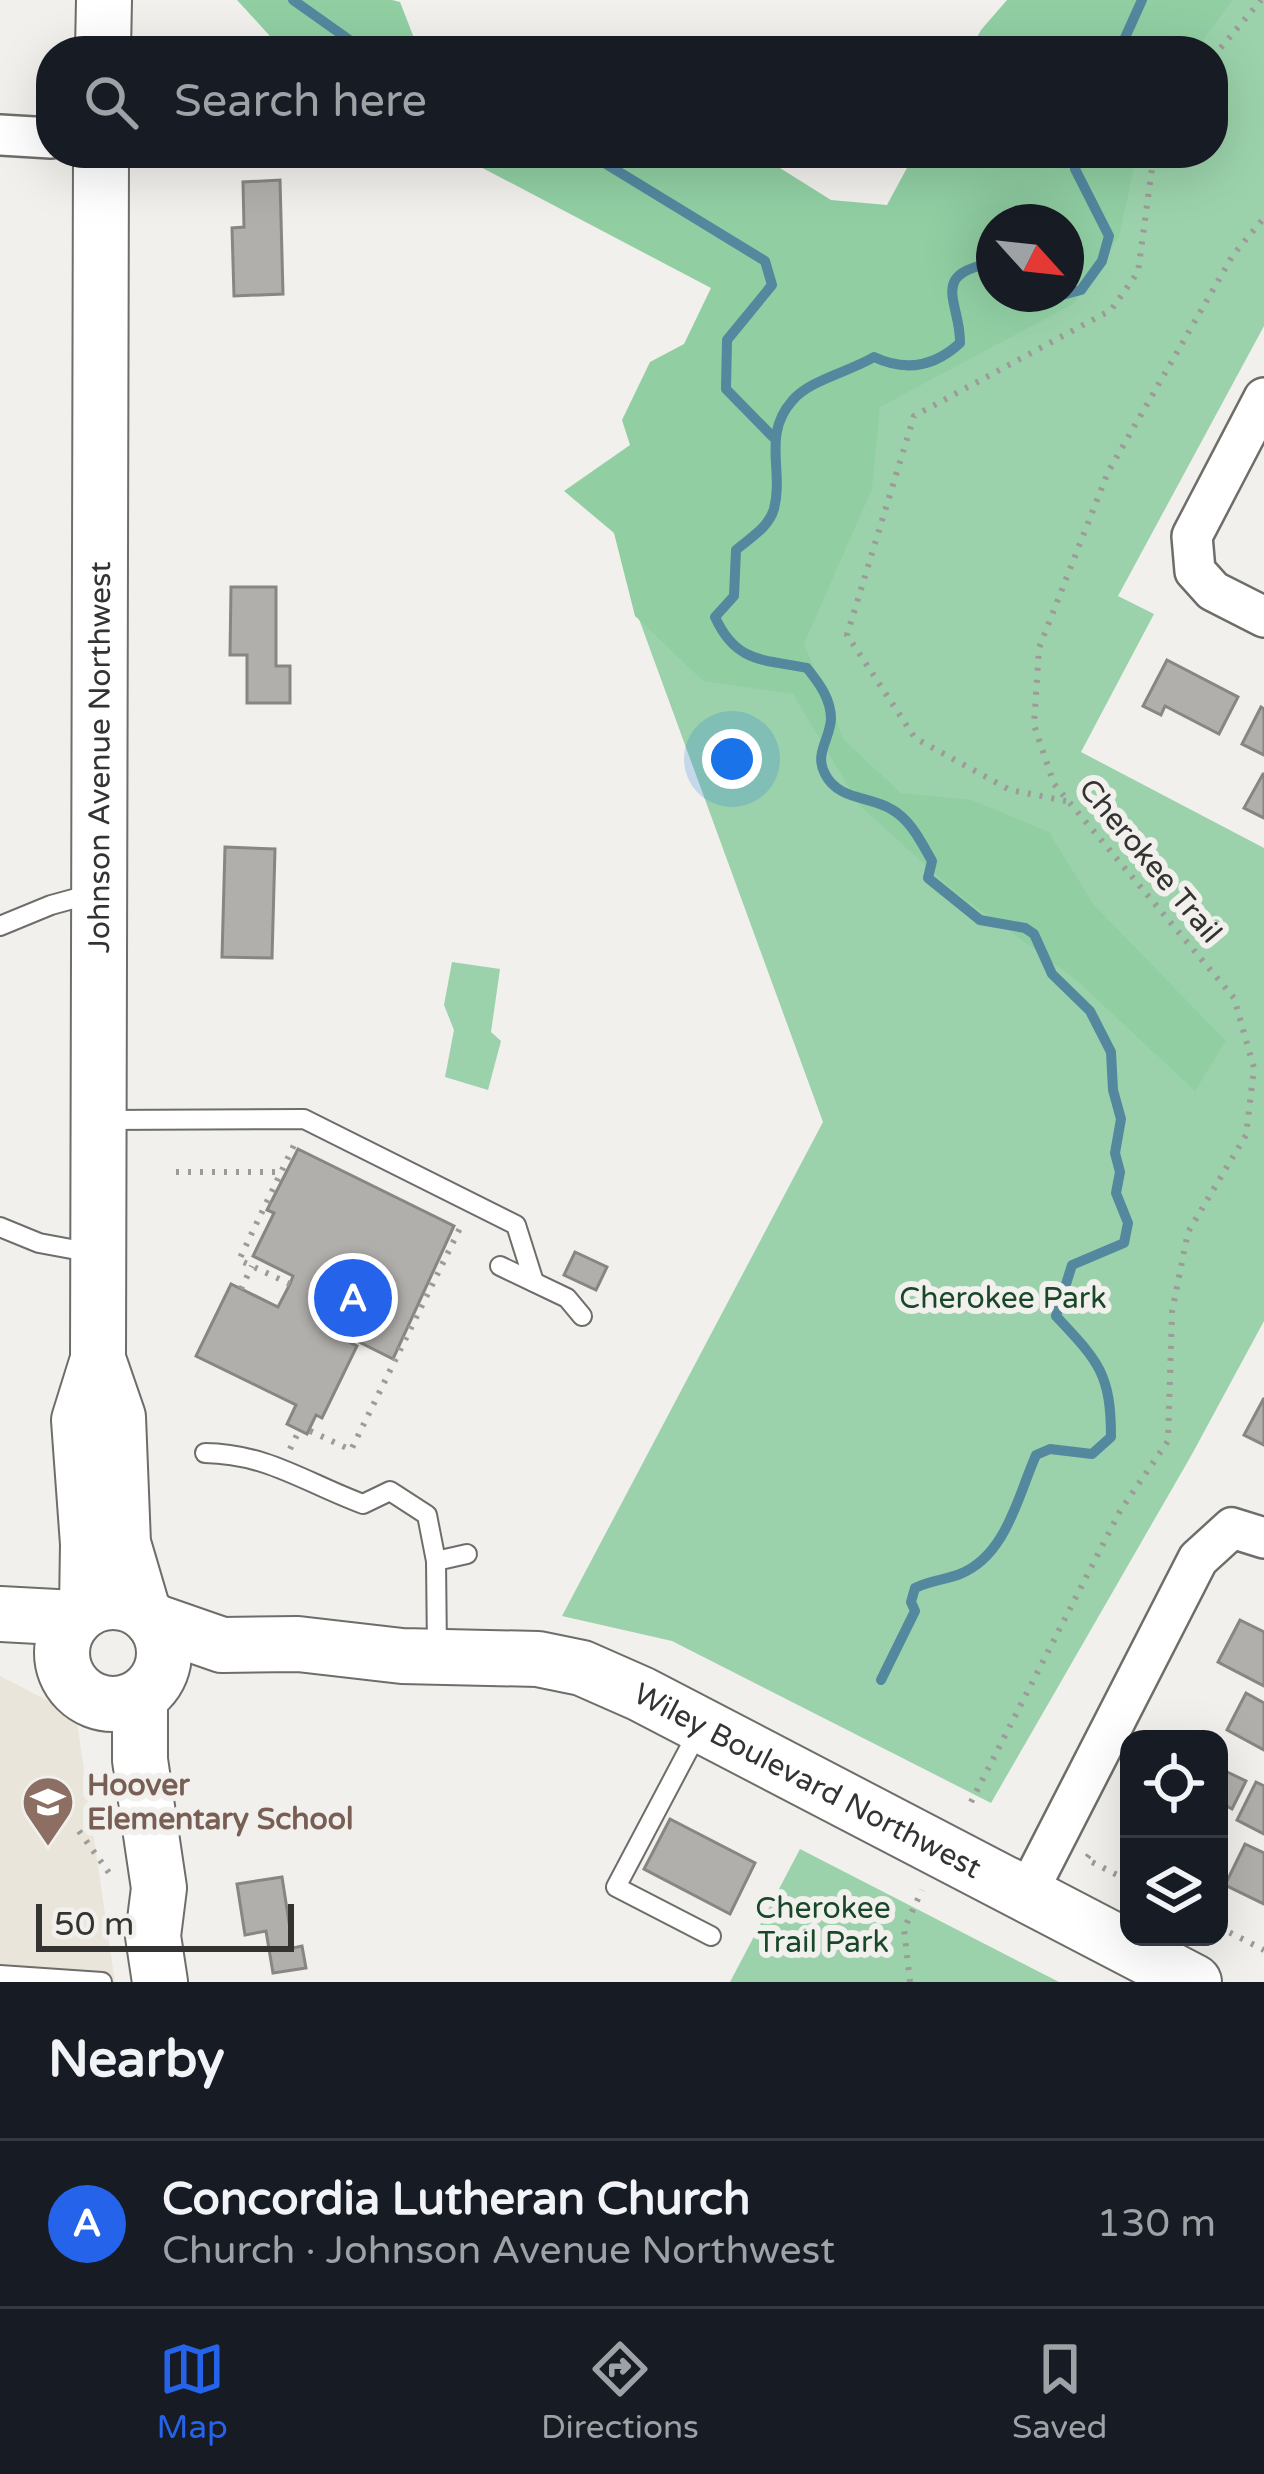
<!DOCTYPE html>
<html lang="en">
<head>
<meta charset="utf-8">
<style>
  body { margin:0; font-family:"Varela Round",sans-serif; background:#20242c; color:#f1f3f6 }
  .controls { position:absolute; right:36px; bottom:36px; display:grid; overflow:hidden; border-radius:24px; box-shadow:0 12px 48px #0002 }
  .controls button { width:108px; height:108px; display:grid; place-items:center; padding:0; border:0; border-bottom:3px solid #363941; background:#171b24; color:#f1f3f6; font:60px sans-serif }
  .compass { position:absolute; left:976px; top:204px; width:108px; height:108px; border-radius:50%; background:#171b24; box-shadow:0 12px 48px #0002; rotate:117deg }
  .scale { position:absolute; left:36px; bottom:30px; width:258px; box-sizing:border-box; padding-left:12px; border:6px solid #343332; border-top:0; font-size:33px; line-height:42px; white-space:nowrap; color:#343332; -webkit-text-stroke:9px #f1f0ec; paint-order:stroke }
  .you { position:absolute; left:732px; top:759px; width:42px; height:42px; margin:-30px; border:9px solid #fff; border-radius:50%; background:#1a73e8; box-shadow:0 0 0 18px #1a73e833 }
  .badge { display:grid; place-items:center; width:78px; height:78px; border-radius:50%; background:#2563eb; color:#fff; font-size:39px; font-weight:700 }
  .pin { position:absolute; translate:-50% -50%; border:6px solid #fff; box-shadow:0 3px 12px #0006 }
  .list { margin:0; padding:0; list-style:none }
  h2 { display:flex; justify-content:space-between; align-items:center; height:156px; margin:0; padding:0 48px; font-size:51px }
  h2 small { font-size:39px; font-weight:400; color:#9ea1a6 }
  .list li { display:grid; grid-template-columns:78px 1fr auto; gap:36px; align-items:center; box-sizing:border-box; height:168px; padding:0 48px; border-top:3px solid #363941 }
  .list b { display:block; font-size:45px; white-space:nowrap }
  .list p { margin:0; font-size:39px; white-space:nowrap; color:#9ea1a6 }
  .list em { font-size:39px; font-style:normal; color:#9ea1a6 }
  .icon { flex:none; width:66px; height:66px; fill:none; stroke:currentColor; stroke-width:2; stroke-linecap:round; stroke-linejoin:round }
  .map { position:relative; flex:none; width:1264px; height:1982px; overflow:hidden }
  .search { position:absolute; background:#171b24; box-shadow:0 12px 48px #0002; left:36px; right:36px; top:36px; height:132px; display:flex; align-items:center; gap:30px; box-sizing:border-box; padding:0 42px; border-radius:48px; color:#9ea1a6; font-size:45px }
  .sheet { height:324px; background:#171b24 }
  nav { display:flex; justify-content:space-around; align-items:center; box-sizing:border-box; height:168px; border-top:3px solid #363941; background:#171b24; font-size:33px; color:#9ea1a6 }
  nav a { display:grid; justify-items:center; gap:6px }
  nav .on { color:#2563eb }
  .map>svg:first-child { display:block }
  .built { fill:#eae5db }
  .green { fill:#9bd2ab; fill-rule:evenodd }
  .forest { fill:#91cfa3; fill-rule:evenodd }
  .lines { fill:none; stroke-linecap:round; stroke-linejoin:round }
  .stream { stroke:#53889f; stroke-width:10 }
  .building { fill:#b1afac; stroke:#878683; stroke-width:3 }
  .lane-casing { stroke:#6f6d6a; stroke-width:22 }
  .street-casing { stroke:#6f6d6a; stroke-width:44 }
  .secondary-casing { stroke:#6f6d6a; stroke-width:58 }
  .path { stroke:#9c9b98; stroke-width:6; stroke-dasharray:3 9; stroke-linecap:butt }
  .lane { stroke:#fff; stroke-width:18 }
  .street { stroke:#fff; stroke-width:39 }
  .secondary { stroke:#fff; stroke-width:54 }
  .labels { text-anchor:middle; dominant-baseline:central; stroke-width:12; stroke-linejoin:round; paint-order:stroke }
  .street-label { font-size:30px; fill:#343332; stroke:#f1f0ec }
  .park-label { font-size:30px; fill:#184729; stroke:#f1f0ec }
  .education-label { font-size:30px; font-weight:bold; fill:#785e54; stroke:#f1f0ec; text-anchor:start }
</style>
</head>
<body>
<div class="map">
<svg width="1264" height="1982" viewBox="0 0 1264 1982">
  <rect width="100%" height="100%" fill="#f1f0ec"/>
  <!-- built -->
  <polygon class="built" points="0,1676 76,1715 115,1982 0,1982"/>
  <!-- green -->
  <g class="green">
    <path d="M1024,0H1264V326L1118,596L1154,614L1081,752L1264,848V1321L1191,1456L991,1803L672,1641L562,1616L823,1122L639,619L940,153H1213V51H996ZM994,222H1066V294H994Z"/>
    <polygon points="452,962 500,969 491,1032 501,1041 488,1090 445,1077 454,1030 444,1005"/>
    <polygon points="800,1849 1059,1982 730,1982"/>
  </g>
  <!-- forest -->
  <g class="forest">
    <polygon points="237,0 392,0 400,2 414,38 455,51 291,51 279,46"/>
    <polygon points="1007,0 1233,0 1195,51 970,51 981,30"/>
    <path d="M454,153H756L831,200L887,205L915,153H1137L1119,237L1073,304L880,407L872,489L804,644L844,740L901,793L972,800L1049,832L1093,904L1226,1041L1195,1091L1075,979L954,891L860,806L793,694L703,681L635,616L614,533L564,491L630,445L622,420L650,362L684,344L711,288ZM1066,222V294H994V222Z"/>
  </g>
  <g class="lines">
    <!-- stream -->
    <g class="stream">
      <polyline points="293,0 365,51"/>
      <polyline points="1119,51 1142,0"/>
      <polyline points="588,153 765,261 772,285 727,340 726,389 773,437"/>
      <polyline points="1042,294 1049,298 1065,294"/>
      <polyline points="1066,294 1081,290 1102,261 1109,236 1075,169 1080,153"/>
      <path d="M881,1680L915,1611L911,1602L915,1588C930,1580 945,1580 960,1574C1006,1556 1018,1496 1036,1455L1050,1449L1092,1454L1111,1437C1111,1373 1098,1361 1056,1316L1072,1265L1124,1243L1128,1223L1116,1193L1120,1172L1115,1153L1121,1119L1113,1090L1111,1052L1090,1011L1052,974L1034,934L1025,928L980,920L928,878L932,861C921,842 911,820 891,809C869,796 838,800 825,774C814,754 830,739 831,719C831,699 819,683 807,668C762,659 736,663 715,617L734,596L736,550C750,538 769,527 774,509C784,471 762,435 792,401C809,380 849,372 874,357C906,372 934,367 960,343C961,303 927,273 994,263"/>
    </g>
  </g>
  <!-- building -->
  <g class="building">
    <polygon points="280,180 283,294 234,296 232,228 244,227 243,182"/>
    <polygon points="231,587 276,587 276,666 290,666 290,703 247,703 247,655 230,655"/>
    <polygon points="1167,660 1238,697 1219,734 1165,706 1161,715 1143,706"/>
    <polygon points="1261,707 1264,709 1264,755 1242,744"/>
    <polygon points="1263,774 1264,774 1264,818 1244,808"/>
    <polygon points="225,847 275,849 272,958 222,957"/>
    <polygon points="298,1149 454,1226 393,1359 349,1337 347,1341 357,1346 322,1418 316,1415 307,1434 287,1424 296,1405 196,1356 231,1284 278,1307 290,1284 293,1276 253,1256 274,1213 267,1210"/>
    <polygon points="575,1252 607,1267 596,1290 564,1275"/>
    <polygon points="1264,1398 1264,1445 1244,1435"/>
    <polygon points="1240,1620 1264,1632 1264,1686 1218,1662"/>
    <polygon points="1246,1693 1264,1703 1264,1750 1227,1730"/>
    <polygon points="1221,1769 1246,1781 1232,1809 1219,1802"/>
    <polygon points="1256,1782 1264,1786 1264,1834 1237,1820"/>
    <polygon points="670,1819 755,1863 730,1914 644,1869"/>
    <polygon points="1245,1844 1264,1853 1264,1904 1225,1885"/>
    <polygon points="282,1877 293,1948 302,1946 306,1968 273,1973 266,1931 245,1935 237,1884"/>
  </g>
  <g class="lines">
    <!-- lane casing -->
    <g class="lane-casing">
      <g id="lane">
        <polyline points="0,926 51,905 95,893"/>
        <polyline points="103,1120 304,1119 516,1225 534,1282"/>
        <polyline points="0,1227 39,1243 93,1253"/>
        <polyline points="500,1266 567,1298 582,1316"/>
        <path d="M205,1453C268,1454 306,1483 363,1504L390,1491L427,1515L436,1561"/>
        <polyline points="437,1651 436,1561 467,1554"/>
        <polyline points="699,1730 616,1887 711,1936"/>
        <polyline points="0,1975 102,1982"/>
      </g>
    </g>
    <!-- street casing -->
    <g class="street-casing">
      <g id="street">
        <polyline points="0,135 51,138"/>
        <polyline points="1264,398 1192,536 1195,571 1213,591 1264,617"/>
        <polyline points="1025,1897 1198,1559 1232,1528 1264,1538"/>
      </g>
    </g>
    <!-- secondary casing -->
    <g class="secondary-casing">
      <g id="secondary">
        <polyline points="103,51 104,0"/>
        <polyline points="98,1359 118,1417 123,1543 143,1611"/>
        <circle cx="113" cy="1653" r="51"/>
        <path id="s1" d="M87,1609L88,1544L79,1420L98,1359L101,153"/>
        <polyline points="0,1614 75,1618"/>
        <path id="s2" d="M153,1621L222,1645L298,1644L402,1656L538,1659L582,1668L641,1694L1194,1982"/>
        <polyline points="140,1698 140,1760 159,1888 153,1936 160,1982"/>
      </g>
    </g>
    <!-- path -->
    <g class="path">
      <polyline points="1213,57 1261,0"/>
      <polyline points="1066,801 1010,790 915,738 847,635 914,416 1111,310 1138,272 1154,153"/>
      <polyline points="176,1172 281,1172"/>
      <polyline points="290,1284 239,1260 295,1143"/>
      <polyline points="241,1289 252,1266"/>
      <polyline points="310,1431 351,1450 463,1222"/>
      <polyline points="290,1449 299,1431"/>
      <polyline points="971,1802 1120,1511 1168,1441 1172,1312 1188,1232 1246,1135 1254,1068 1234,998 1054,784 1034,725 1039,648 1108,472 1233,255 1264,218"/>
      <polyline points="79,1831 112,1877"/>
      <polyline points="1089,1855 1086,1859 1129,1881"/>
      <polyline points="1219,1927 1264,1950"/>
      <polyline points="910,1982 904,1929 922,1890"/>
    </g>
    <!-- lane -->
    <use href="#lane" class="lane"/>
    <!-- street -->
    <use href="#street" class="street"/>
    <!-- secondary -->
    <use href="#secondary" class="secondary"/>
  </g>
  <!-- icons -->
  <defs>
    <g id="school-pin" transform="scale(2.7)"><path d="M0 17L-7.5 6A9.5 9.5 0 1 1 7.5 6Z" fill="#8d6e63" stroke="#f1f0ec"/><path d="M0-5L7-2L0 1L-7-2ZM-4 1L0 2.5L4 1V4Q0 6-4 4Z" fill="#fff"/></g>
  </defs>
  <g fill-rule="evenodd">
    <use href="#school-pin" x="48" y="1802"/>
  </g>
  <g class="labels">
    <!-- street labels -->
    <g class="street-label">
      <text stroke="none"><textPath href="#s1" startOffset="855">Johnson Avenue Northwest</textPath></text>
      <text transform="translate(1150 861) rotate(50)">Cherokee Trail</text>
      <text stroke="none"><textPath href="#s2" startOffset="687">Wiley Boulevard Northwest</textPath></text>
    </g>
    <!-- park labels -->
    <g class="park-label">
      <text x="1003" y="1298">Cherokee Park</text>
      <text x="823" y="1908">Cherokee<tspan x="823" dy="34">Trail Park</tspan></text>
    </g>
    <!-- education labels -->
    <g class="education-label">
      <text x="87" y="1785">Hoover<tspan x="87" dy="34">Elementary School</tspan></text>
    </g>
  </g>
</svg>
<div class="controls">
<button><svg class="icon" aria-label="locate" viewBox="0 0 24 24"><circle cx="12" cy="12" r="6"/><path d="M12 2v4M12 18v4M2 12h4M18 12h4"/></svg></button>
<button><svg class="icon" aria-label="layers" viewBox="0 0 24 24"><path d="M12 4l9 5-9 5-9-5zM3 14l9 5 9-5"/></svg></button>
</div>
<svg class="compass" viewBox="-18 -18 36 36"><path d="M0-13l5 13h-10z" fill="#e53935"/><path d="M0 13l5-13h-10z" fill="#9ea1a6"/></svg>
<div class="scale">50 m</div>
<div class="you"></div>
<div class="pin badge" style="left:353px;top:1298px">A</div>
<div class="search"><svg class="icon" aria-label="search" viewBox="0 0 24 24"><circle cx="10" cy="10" r="6"/><path d="M15 15l6 6"/></svg>Search here</div>
</div>
<section class="sheet">
<h2>Nearby<small></small></h2>
<ul class="list">
<li><span class="badge">A</span><div><b>Concordia Lutheran Church</b><p>Church · Johnson Avenue Northwest</p></div><em>130 m</em></li>
</ul>
</section>
<nav>
<a class="on"><svg class="icon" aria-label="map" viewBox="0 0 24 24"><path d="M3 6l6-2 6 2 6-2v14l-6 2-6-2-6 2zM9 4v14M15 6v14"/></svg>Map</a>
<a><svg class="icon" aria-label="directions" viewBox="0 0 24 24"><path d="M12 3l9 9-9 9-9-9zM9 14v-3h6M13 9l2 2-2 2"/></svg>Directions</a>
<a><svg class="icon" aria-label="saved" viewBox="0 0 24 24"><path d="M7 4h10v16l-5-4-5 4z"/></svg>Saved</a>
</nav>
</body>
</html>
